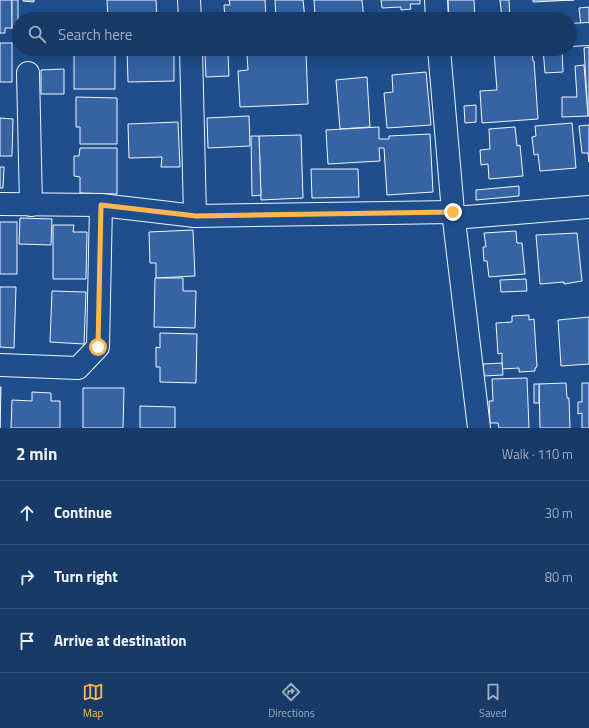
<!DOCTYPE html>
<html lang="en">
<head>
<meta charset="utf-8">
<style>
  body { margin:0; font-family:"Titillium Web",sans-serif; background:#20416f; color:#f1f3f6 }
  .stop { position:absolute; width:12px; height:12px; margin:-9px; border:3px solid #ffb74d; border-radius:50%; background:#fff }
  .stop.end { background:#ffb74d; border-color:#fff; box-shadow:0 1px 4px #0008 }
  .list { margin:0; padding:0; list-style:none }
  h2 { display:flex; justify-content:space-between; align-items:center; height:52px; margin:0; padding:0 16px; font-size:17px }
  h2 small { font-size:13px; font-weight:400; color:#9eadc0 }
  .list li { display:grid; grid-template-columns:26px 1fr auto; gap:12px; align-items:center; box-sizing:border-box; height:64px; padding:0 16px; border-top:1px solid #36547d }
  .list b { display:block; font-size:15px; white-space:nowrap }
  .list em { font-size:13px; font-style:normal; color:#9eadc0 }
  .icon { flex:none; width:22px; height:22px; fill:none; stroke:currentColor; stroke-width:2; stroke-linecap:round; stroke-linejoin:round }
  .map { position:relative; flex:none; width:589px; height:428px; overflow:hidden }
  .search { position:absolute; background:#173a69; box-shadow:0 4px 16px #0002; left:12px; right:12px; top:12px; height:44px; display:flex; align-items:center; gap:10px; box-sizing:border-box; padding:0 14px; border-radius:22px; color:#9eadc0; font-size:15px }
  .sheet { height:244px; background:#173a69 }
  nav { display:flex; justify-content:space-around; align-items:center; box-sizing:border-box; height:56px; border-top:1px solid #36547d; background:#173a69; font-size:11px; color:#9eadc0 }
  nav a { display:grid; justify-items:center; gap:2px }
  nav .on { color:#ffb74d }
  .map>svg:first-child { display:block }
  .building { fill:#3563a3; stroke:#f2f6ff }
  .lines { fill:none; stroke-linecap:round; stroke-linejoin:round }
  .minor-casing { stroke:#f2f6ff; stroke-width:24 }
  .minor { stroke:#1f4e8c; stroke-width:22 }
  .route { stroke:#ffb74d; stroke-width:5 }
</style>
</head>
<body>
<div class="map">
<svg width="589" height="428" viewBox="0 0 589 428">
  <rect width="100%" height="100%" fill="#1f4e8c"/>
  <!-- building -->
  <g class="building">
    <polygon points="0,0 12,0 12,28 5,28 5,33 0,33"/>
    <polygon points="12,0 18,0 18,29 12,28"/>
    <polygon points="23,0 34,0 34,2 23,1"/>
    <polygon points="107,0 156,0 157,19 108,19"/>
    <polygon points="229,0 265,0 266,19 225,19 224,5 230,5"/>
    <polygon points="275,0 303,0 305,19 276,19"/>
    <polygon points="314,0 362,0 364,19 331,19 330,14 315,15"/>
    <polygon points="381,0 420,0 420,4 410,4 411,9 401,10 401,7 382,8"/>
    <polygon points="448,0 474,0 475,19 449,19"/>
    <polygon points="500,0 509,0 510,19 502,19"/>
    <polygon points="533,0 574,0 533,2"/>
    <polygon points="589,7 589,26 581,27 579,8"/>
    <rect x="0" y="43" width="12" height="39"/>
    <polygon points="589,47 589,116 588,116 584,48"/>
    <rect x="74" y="49" width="41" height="40"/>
    <polygon points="127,49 159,49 159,54 174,54 174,81 128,82"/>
    <polygon points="543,49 562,49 563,72 545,73"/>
    <polygon points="532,50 533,61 534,61 538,119 482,123 480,91 497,90 494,52"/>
    <polygon points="306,52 308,104 240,107 238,71 248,70 247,55"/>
    <polygon points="228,53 229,76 206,77 205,54"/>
    <polygon points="584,65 588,116 562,117 562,97 577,97 575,66"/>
    <polygon points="64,69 64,94 41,94 41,70"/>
    <polygon points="426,72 431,125 387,128 384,93 393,92 392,75"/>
    <polygon points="367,77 370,127 340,129 336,80"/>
    <polygon points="76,97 117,98 117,144 80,144 80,127 76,127"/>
    <polygon points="476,105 476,122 465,123 464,106"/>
    <polygon points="249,116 250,146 208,148 207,118"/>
    <polygon points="0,118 13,119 12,156 0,156"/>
    <polygon points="178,122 180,167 161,167 162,157 129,158 128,124"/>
    <polygon points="572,123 576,168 540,171 538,154 534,155 532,137 536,136 535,126"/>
    <polygon points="589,125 589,162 588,153 582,153 579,126"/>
    <polygon points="379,127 379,139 389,139 389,136 430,134 433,192 387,195 384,148 379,148 380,161 328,164 326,130"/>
    <polygon points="515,127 517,146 520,145 523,176 489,179 488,164 481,165 480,150 490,149 489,129"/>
    <polygon points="301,135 303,198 261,200 259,136"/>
    <polygon points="251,136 259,136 261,195 252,196"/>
    <polygon points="80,148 117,148 117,194 80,193 80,177 74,176 74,156 79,156"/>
    <polygon points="0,167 4,167 3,188 0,188"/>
    <polygon points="311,169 358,169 359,197 312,198"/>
    <polygon points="519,186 519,196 476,200 476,190"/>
    <polygon points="20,218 52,219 51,245 19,244"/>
    <rect x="0" y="222" width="17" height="52"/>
    <polygon points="53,225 74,225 73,232 87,232 86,279 53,279"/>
    <polygon points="193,230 195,276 156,278 156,263 150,263 149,232"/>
    <polygon points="516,231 517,243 522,243 525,274 489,277 487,261 484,261 483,247 486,247 484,233"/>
    <polygon points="577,233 582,281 564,284 564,282 540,284 536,235"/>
    <polygon points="155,278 183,278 183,291 196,291 195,328 154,327"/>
    <polygon points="526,279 527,291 501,292 500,280"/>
    <polygon points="0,287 16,287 14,348 0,347"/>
    <polygon points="52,291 86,292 84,344 50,342"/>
    <polygon points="529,315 529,320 534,319 537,367 535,368 535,371 519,372 519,368 502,369 502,353 498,354 496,323 512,322 512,316"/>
    <polygon points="589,317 589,364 561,366 558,320"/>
    <polygon points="160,333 197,334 196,383 160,382 160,367 156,367 156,347 160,348"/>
    <polygon points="502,363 503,375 484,376 483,364"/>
    <polygon points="527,378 529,428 499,428 498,423 490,423 489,401 493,401 492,379"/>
    <polygon points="566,383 567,398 569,398 570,428 540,428 539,384"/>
    <polygon points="582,383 589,383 589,428 582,428 582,413 578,414 578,402 582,402"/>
    <rect x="534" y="384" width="5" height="19"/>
    <polygon points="0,387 1,387 0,428"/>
    <polygon points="83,388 124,388 123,428 83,428"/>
    <polygon points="32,392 51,393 51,401 60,401 60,428 11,428 12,400 32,401"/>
    <polygon points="140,406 175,407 175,428 140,428"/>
  </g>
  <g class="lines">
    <!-- minor casing -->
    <g class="minor-casing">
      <g id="minor">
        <polyline points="189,0 190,19"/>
        <polyline points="436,0 437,19"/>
        <polyline points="570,35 589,34"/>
        <polyline points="191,49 195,216"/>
        <polyline points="439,49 453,212 479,428"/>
        <polyline points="28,73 31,205"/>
        <polyline points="0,204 101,205 195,216 453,212"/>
        <polyline points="454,218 589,207"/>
        <polyline points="0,365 78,368 98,347 101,205"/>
      </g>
    </g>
    <!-- minor -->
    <use href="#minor" class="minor"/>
  </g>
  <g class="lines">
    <!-- route -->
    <polyline class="route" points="98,347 101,205 196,216 453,212"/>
  </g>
</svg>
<div class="stop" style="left:98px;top:347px"></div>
<div class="stop end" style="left:453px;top:212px"></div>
<div class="search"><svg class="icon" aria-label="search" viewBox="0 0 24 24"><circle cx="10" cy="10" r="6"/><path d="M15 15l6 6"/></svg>Search here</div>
</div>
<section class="sheet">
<h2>2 min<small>Walk · 110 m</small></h2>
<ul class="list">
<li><svg class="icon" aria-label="ahead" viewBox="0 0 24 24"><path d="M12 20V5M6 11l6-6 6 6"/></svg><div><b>Continue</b></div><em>30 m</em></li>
<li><svg class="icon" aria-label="right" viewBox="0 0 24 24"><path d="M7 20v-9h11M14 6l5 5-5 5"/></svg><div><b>Turn right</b></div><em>80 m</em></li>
<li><svg class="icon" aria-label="arrive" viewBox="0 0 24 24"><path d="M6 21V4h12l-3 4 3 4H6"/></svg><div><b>Arrive at destination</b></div></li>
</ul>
</section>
<nav>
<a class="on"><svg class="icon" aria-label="map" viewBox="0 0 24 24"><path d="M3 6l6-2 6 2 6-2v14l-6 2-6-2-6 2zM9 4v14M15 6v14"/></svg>Map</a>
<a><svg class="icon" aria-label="directions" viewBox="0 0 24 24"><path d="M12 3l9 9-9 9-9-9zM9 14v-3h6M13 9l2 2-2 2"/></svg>Directions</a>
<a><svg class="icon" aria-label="saved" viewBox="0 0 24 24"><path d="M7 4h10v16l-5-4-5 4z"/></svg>Saved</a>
</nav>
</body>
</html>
